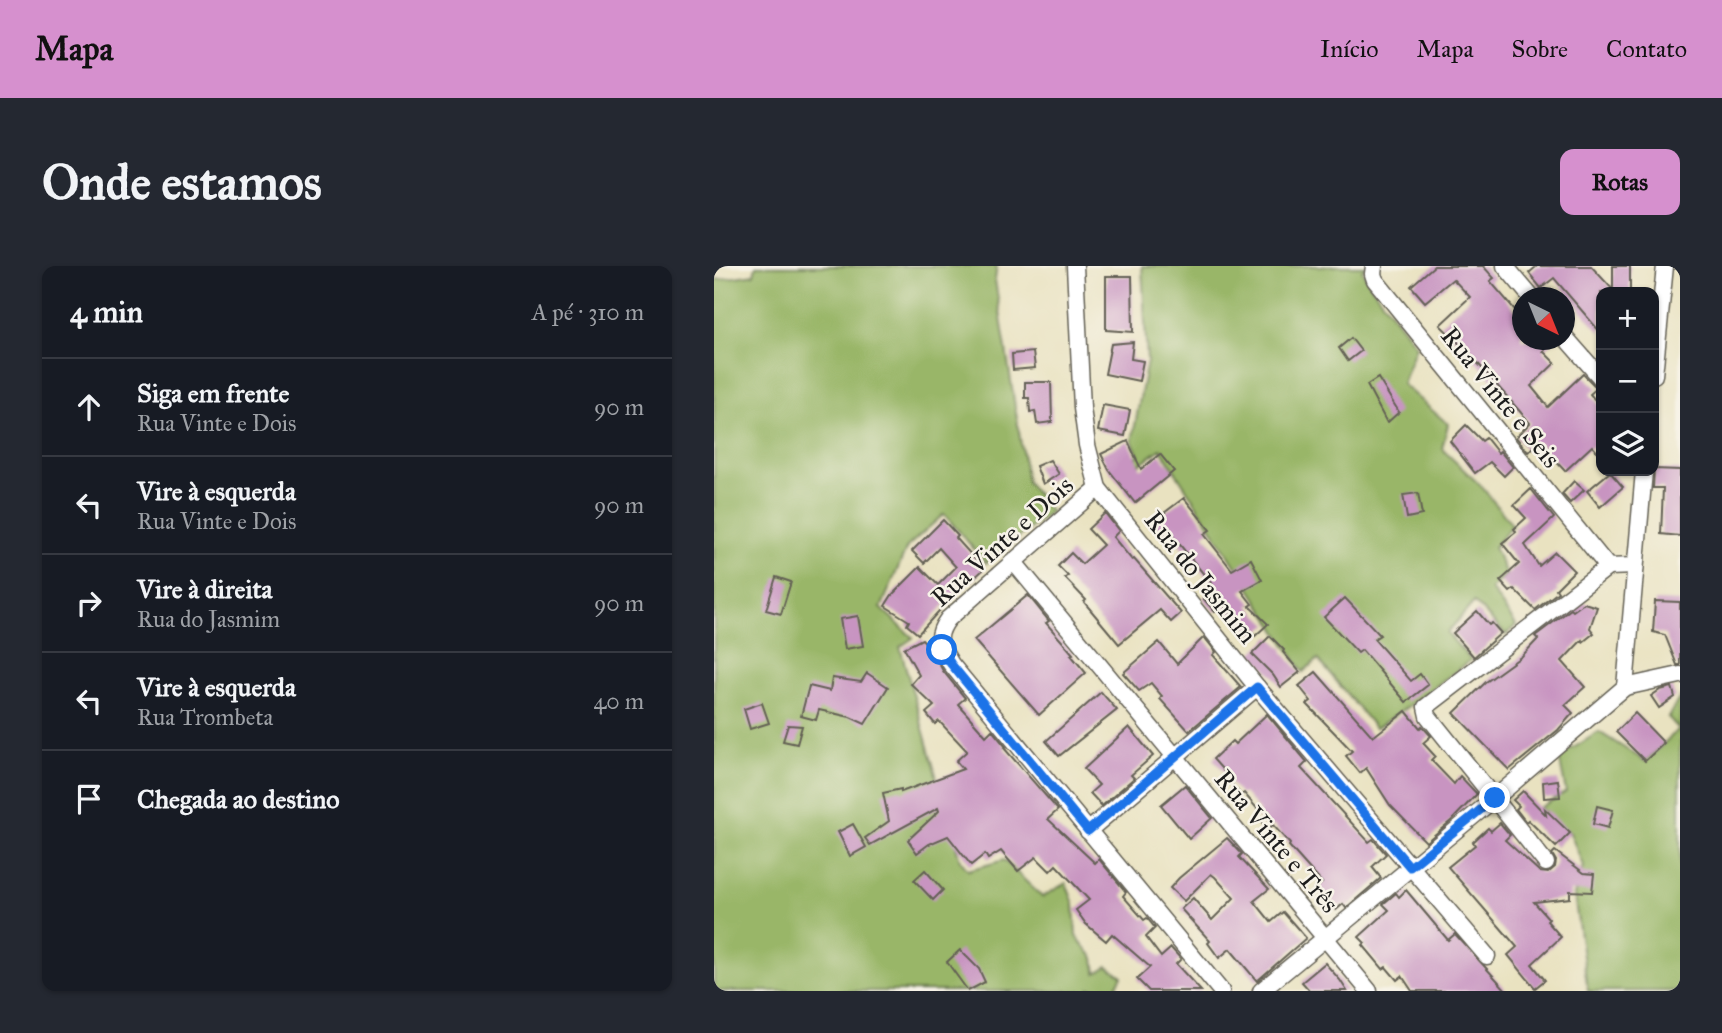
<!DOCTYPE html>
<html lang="pt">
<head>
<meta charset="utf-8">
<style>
  body { margin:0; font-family:"IM FELL Great Primer",serif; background:#242831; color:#f1f3f6 }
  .controls { position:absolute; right:21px; top:21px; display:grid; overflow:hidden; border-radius:14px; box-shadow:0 2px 5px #0004 }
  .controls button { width:63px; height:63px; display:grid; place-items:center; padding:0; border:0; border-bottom:2px solid #363941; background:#171b24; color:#f1f3f6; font:35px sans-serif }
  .compass { position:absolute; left:798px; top:21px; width:63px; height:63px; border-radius:50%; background:#171b24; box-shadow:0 2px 5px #0004; rotate:137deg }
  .stop { position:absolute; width:21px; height:21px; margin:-16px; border:5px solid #1a73e8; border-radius:50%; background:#fff }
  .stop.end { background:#1a73e8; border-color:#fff; box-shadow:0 2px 7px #0008 }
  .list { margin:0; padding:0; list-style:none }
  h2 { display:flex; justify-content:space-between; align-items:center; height:91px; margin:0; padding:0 28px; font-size:30px }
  h2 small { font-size:23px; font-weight:400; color:#9ea1a6 }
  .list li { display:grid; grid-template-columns:46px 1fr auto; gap:21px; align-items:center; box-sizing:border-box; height:98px; padding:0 28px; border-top:2px solid #363941 }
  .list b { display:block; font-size:26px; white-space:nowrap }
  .list p { margin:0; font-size:23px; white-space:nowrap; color:#9ea1a6 }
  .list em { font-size:23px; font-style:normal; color:#9ea1a6 }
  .icon { flex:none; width:38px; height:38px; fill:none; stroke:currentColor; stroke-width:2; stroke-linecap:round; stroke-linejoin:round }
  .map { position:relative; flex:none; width:966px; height:725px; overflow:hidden; border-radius:14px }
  header { display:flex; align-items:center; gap:42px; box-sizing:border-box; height:98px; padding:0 35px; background:#d690ce; color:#111 }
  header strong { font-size:33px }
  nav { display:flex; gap:38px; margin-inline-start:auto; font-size:24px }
  .intro { display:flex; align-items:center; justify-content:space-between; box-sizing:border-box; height:168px; padding:0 42px }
  h1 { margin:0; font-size:49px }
  .button { padding:18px 32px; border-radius:14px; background:#d690ce; color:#111; font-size:24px; font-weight:700 }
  main { display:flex; gap:42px; padding:0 42px }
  aside { flex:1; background:#171b24; border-radius:14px; box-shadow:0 2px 5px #0004 }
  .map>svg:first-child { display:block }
  .forest { fill:#99b668; stroke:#5a6942; stroke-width:2 }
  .building { fill:#c894c1 }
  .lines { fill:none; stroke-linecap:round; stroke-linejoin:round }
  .minor-casing { stroke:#646155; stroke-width:19 }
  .minor { stroke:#fff; stroke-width:16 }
  .route { stroke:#1a73e8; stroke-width:9 }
  .labels { text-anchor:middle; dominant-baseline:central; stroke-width:5; stroke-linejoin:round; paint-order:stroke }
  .street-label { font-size:26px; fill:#1c1c1c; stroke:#f7f3e8 }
</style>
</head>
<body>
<header>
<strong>Mapa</strong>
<nav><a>Início</a><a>Mapa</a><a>Sobre</a><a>Contato</a></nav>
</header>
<div class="intro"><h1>Onde estamos</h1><a class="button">Rotas</a></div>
<main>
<aside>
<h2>4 min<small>A pé · 310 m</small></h2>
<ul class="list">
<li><svg class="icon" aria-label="ahead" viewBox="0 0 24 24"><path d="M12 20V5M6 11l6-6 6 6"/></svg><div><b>Siga em frente</b><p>Rua Vinte e Dois</p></div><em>90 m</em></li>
<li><svg class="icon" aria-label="left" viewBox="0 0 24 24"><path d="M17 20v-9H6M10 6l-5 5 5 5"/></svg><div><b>Vire à esquerda</b><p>Rua Vinte e Dois</p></div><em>90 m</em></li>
<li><svg class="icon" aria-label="right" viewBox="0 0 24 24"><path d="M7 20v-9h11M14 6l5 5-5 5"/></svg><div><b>Vire à direita</b><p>Rua do Jasmim</p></div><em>90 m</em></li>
<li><svg class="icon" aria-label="left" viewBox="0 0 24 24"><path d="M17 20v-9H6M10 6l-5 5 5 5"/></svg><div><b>Vire à esquerda</b><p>Rua Trombeta</p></div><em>40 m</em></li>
<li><svg class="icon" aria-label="arrive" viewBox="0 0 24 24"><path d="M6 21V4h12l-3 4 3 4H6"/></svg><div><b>Chegada ao destino</b></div></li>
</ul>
</aside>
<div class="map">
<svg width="966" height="725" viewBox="0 0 966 725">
  <rect width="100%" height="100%" fill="#f7f3e8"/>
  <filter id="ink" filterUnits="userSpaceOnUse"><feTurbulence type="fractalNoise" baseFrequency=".0143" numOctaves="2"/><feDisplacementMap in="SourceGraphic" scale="14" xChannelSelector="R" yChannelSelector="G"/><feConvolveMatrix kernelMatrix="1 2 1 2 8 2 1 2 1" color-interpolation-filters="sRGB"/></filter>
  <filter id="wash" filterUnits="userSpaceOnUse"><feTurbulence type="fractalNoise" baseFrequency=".00686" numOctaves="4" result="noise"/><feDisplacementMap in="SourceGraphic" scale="28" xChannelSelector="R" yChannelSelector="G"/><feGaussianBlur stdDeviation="1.57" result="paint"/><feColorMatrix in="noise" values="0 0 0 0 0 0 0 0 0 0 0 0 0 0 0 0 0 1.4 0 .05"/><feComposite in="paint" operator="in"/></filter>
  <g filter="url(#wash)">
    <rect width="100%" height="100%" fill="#e9e2c0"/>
    <!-- forest -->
    <g class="forest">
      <polygon points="42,0 283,0 281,14 313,216 337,246 272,297 230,248 193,281 167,342 199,372 186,381 246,594 254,604 290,594 328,631 352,617 360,638 362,670 380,692 382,707 394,700 408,710 400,725 375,722 375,725 0,725 0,14 40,8"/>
      <path d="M428,0H652L648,4L654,16L702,80L688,118L734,158L728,183L768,221L798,259L780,281L792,308L777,323L802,359L792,369L760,336L733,367L757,394C725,417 695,442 661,462L604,393L589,406L447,183L421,201L413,197L425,189L418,175L433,95Z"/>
      <polygon points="966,431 966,725 874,725 860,629 869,600 856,567 825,542 852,526 845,491 885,466 931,495 965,463 954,451"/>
    </g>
    <g id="blocks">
      <!-- building -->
      <g class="building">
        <polygon points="720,0 769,0 780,12 776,15 808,52 808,74 840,74 829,85 841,97 817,120 834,141 869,108 883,122 876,128 887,141 887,190 878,180 851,205 825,177 814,186 802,171 816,157 754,86 726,59 756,31 739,13 711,36 697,20"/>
        <polygon points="823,0 877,0 899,24 899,0 916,0 916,26 887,26 887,67 840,12 827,22 815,7"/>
        <polygon points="392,10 418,10 419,66 392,64"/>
        <polygon points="637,72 647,85 634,95 625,82"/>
        <polygon points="419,76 417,93 429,95 425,115 391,108 397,78"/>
        <polygon points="319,86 321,102 299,104 298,88"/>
        <polygon points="664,112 685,146 673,157 653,119"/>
        <polygon points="311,116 337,116 338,156 323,158 321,145 316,146 315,132 311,132"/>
        <polygon points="389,139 416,144 411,170 384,165"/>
        <polygon points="752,159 768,175 772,172 784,187 786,185 799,201 790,210 776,196 761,207 736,175"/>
        <polygon points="414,175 427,203 446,188 460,205 421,237 395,204 387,188"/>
        <polygon points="336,194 345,208 329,218 322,200"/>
        <polygon points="940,203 966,204 966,270 947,268 949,222 939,222"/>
        <polygon points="896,206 909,221 886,241 873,225"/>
        <polygon points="860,215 870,224 856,237 848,228"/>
        <polygon points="817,223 840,252 811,279 825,300 841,286 860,305 842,323 844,326 821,344 800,323 796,326 786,315 805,298 788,277 802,266 800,263 812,252 800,239"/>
        <polygon points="704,227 708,249 693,252 689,229"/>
        <polygon points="470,232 496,264 490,268 518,304 537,293 548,314 528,325 538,338 535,340 554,358 541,370 522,351 520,353 509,339 501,346 489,332 501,322 454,264 448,269 439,259 444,256 442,253"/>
        <polygon points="391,247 405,265 399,271 418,294 420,293 467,347 457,356 446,344 405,378 370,336 372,334 351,312 354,310 344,300 357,287 368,298 389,279 374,263"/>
        <polygon points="229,254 244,270 242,272 270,303 256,316 254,313 204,368 193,359 195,355 171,340 178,329 206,301 224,319 242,301 225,282 210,297 198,285"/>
        <polygon points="62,311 77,316 67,348 52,344"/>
        <polygon points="314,329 335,355 332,357 359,388 357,389 372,407 325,449 260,374"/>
        <polygon points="631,332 666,369 660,373 697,415 706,408 714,419 692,436 648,384 644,387 610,351"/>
        <polygon points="941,335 966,336 966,399 963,399 951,369 939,366"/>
        <polygon points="870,337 883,341 876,362 880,367 869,376 868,374 848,395 871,421 851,439 859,447 844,464 795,504 740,447 772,416 808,390 824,373 821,370 857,343 859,345"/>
        <polygon points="763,345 775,359 778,357 787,367 760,391 739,367"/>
        <polygon points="144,350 149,380 131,383 126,353"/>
        <polygon points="556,370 570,384 569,386 586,406 567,421 559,409 538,388"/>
        <polygon points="490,371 502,386 499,389 527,421 475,465 446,433 448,430 437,417 425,425 409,407 445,376 463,398"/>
        <polygon points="208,373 217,383 229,405 251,432 244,438 272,470 278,464 292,481 290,482 344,544 334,553 381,597 385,593 412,626 409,630 430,654 433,652 441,662 432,671 447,691 457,682 467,693 462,698 487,725 435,725 423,713 436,701 398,668 392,675 372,658 362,644 375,634 342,599 336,605 322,591 304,605 287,585 274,593 271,588 257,599 234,570 215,578 203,587 194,574 225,545 224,542 156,579 151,572 175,555 169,527 187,523 187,526 249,503 242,495 253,485 225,455 221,458 212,447 220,440 197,418 205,409 190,382"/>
        <polygon points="602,406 659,471 692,445 706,462 708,460 717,470 709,477 721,490 717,494 740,518 746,510 763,528 738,554 712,576 676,539 652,502 646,507 632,490 638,485 593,438 597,435 585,420"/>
        <polygon points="153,407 174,421 151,458 136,451 105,444 102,454 87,450 95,420 116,425 118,412 147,416"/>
        <polygon points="958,421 961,431 945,442 937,430 946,424"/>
        <polygon points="387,426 403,444 345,490 332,475"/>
        <polygon points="48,437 55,457 36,463 30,443"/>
        <polygon points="921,447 950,477 931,495 902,466"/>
        <polygon points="553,448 593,496 587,502 655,576 659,573 672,588 658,601 667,612 632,642 629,638 622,644 602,622 608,617 575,580 576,578 559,559 553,563 542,549 546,546 530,527 527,529 515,515 517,513 499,493 518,475 521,478"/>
        <polygon points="74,459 88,460 83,478 69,475"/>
        <polygon points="415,461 439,490 417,509 420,512 388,540 376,527 385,519 370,503"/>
        <polygon points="844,514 846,531 830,532 829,516"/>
        <polygon points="471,519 498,552 475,573 447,539"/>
        <polygon points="809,525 832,549 831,543 856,567 842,581 814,554 812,556 802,543 805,540 799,534"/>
        <polygon points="883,540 899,544 894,562 879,558"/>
        <polygon points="786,557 796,569 791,574 826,606 834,607 841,601 842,595 838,588 841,585 870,607 880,608 878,626 856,625 856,632 820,636 835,653 833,655 847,671 818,698 831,714 821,722 794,689 803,681 734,601 761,579 759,576 774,562 777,565"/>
        <polygon points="139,558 152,581 136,590 124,566"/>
        <polygon points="513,572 528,588 525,591 555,623 540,635 557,656 569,646 592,672 543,715 516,683 505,692 494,677 496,675 467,643 479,632 498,654 520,632 501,611 497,608 470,635 456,622 465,612"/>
        <polygon points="211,604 229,624 219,634 200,614"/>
        <polygon points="692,624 734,674 741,668 793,725 698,725 688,710 683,714 672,701 669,703 649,679 651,677 645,671 675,644 669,638 682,627 685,631"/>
        <polygon points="246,684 265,703 271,716 254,725 233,696"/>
        <polygon points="611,697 626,714 633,725 596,725 588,716"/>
      </g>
    </g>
  </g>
  <g filter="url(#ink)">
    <use href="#blocks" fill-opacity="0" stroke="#646155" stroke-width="2"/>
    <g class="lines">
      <!-- minor casing -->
      <g class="minor-casing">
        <g id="minor">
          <polyline points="361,0 368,142 373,179 384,222 543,421 773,690"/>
          <polyline points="660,0 659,8 661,14 894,301 921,300"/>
          <polyline points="791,0 818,32"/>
          <polyline points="850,70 887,112"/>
          <polyline points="940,109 951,0"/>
          <path d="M384,222L234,353C220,372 226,379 237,398L507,725"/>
          <polyline points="299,295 655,725"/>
          <polyline points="911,421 930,205"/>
          <polyline points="374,565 543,421"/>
          <polyline points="832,597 714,450 712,441 894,301"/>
          <polyline points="547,725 781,532 911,421 966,409"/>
        </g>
      </g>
      <!-- minor -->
      <use href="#minor" class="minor"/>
    </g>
  </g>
  <g class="lines" filter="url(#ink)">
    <!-- route -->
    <polyline class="route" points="228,384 237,398 374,565 543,421 696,601 781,532"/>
  </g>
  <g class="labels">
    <!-- street labels -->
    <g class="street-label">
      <text transform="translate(787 131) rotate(51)">Rua Vinte e Seis</text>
      <text transform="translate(288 275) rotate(-42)">Rua Vinte e Dois</text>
      <text transform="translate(487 311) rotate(51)">Rua do Jasmim</text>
      <text transform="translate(563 575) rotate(50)">Rua Vinte e Três</text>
    </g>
  </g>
</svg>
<div class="controls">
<button>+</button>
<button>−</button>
<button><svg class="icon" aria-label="layers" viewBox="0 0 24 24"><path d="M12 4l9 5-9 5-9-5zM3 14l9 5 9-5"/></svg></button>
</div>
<svg class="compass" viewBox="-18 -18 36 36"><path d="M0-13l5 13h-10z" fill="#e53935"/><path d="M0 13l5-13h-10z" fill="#9ea1a6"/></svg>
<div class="stop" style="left:228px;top:384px"></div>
<div class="stop end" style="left:781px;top:532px"></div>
</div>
</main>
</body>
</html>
